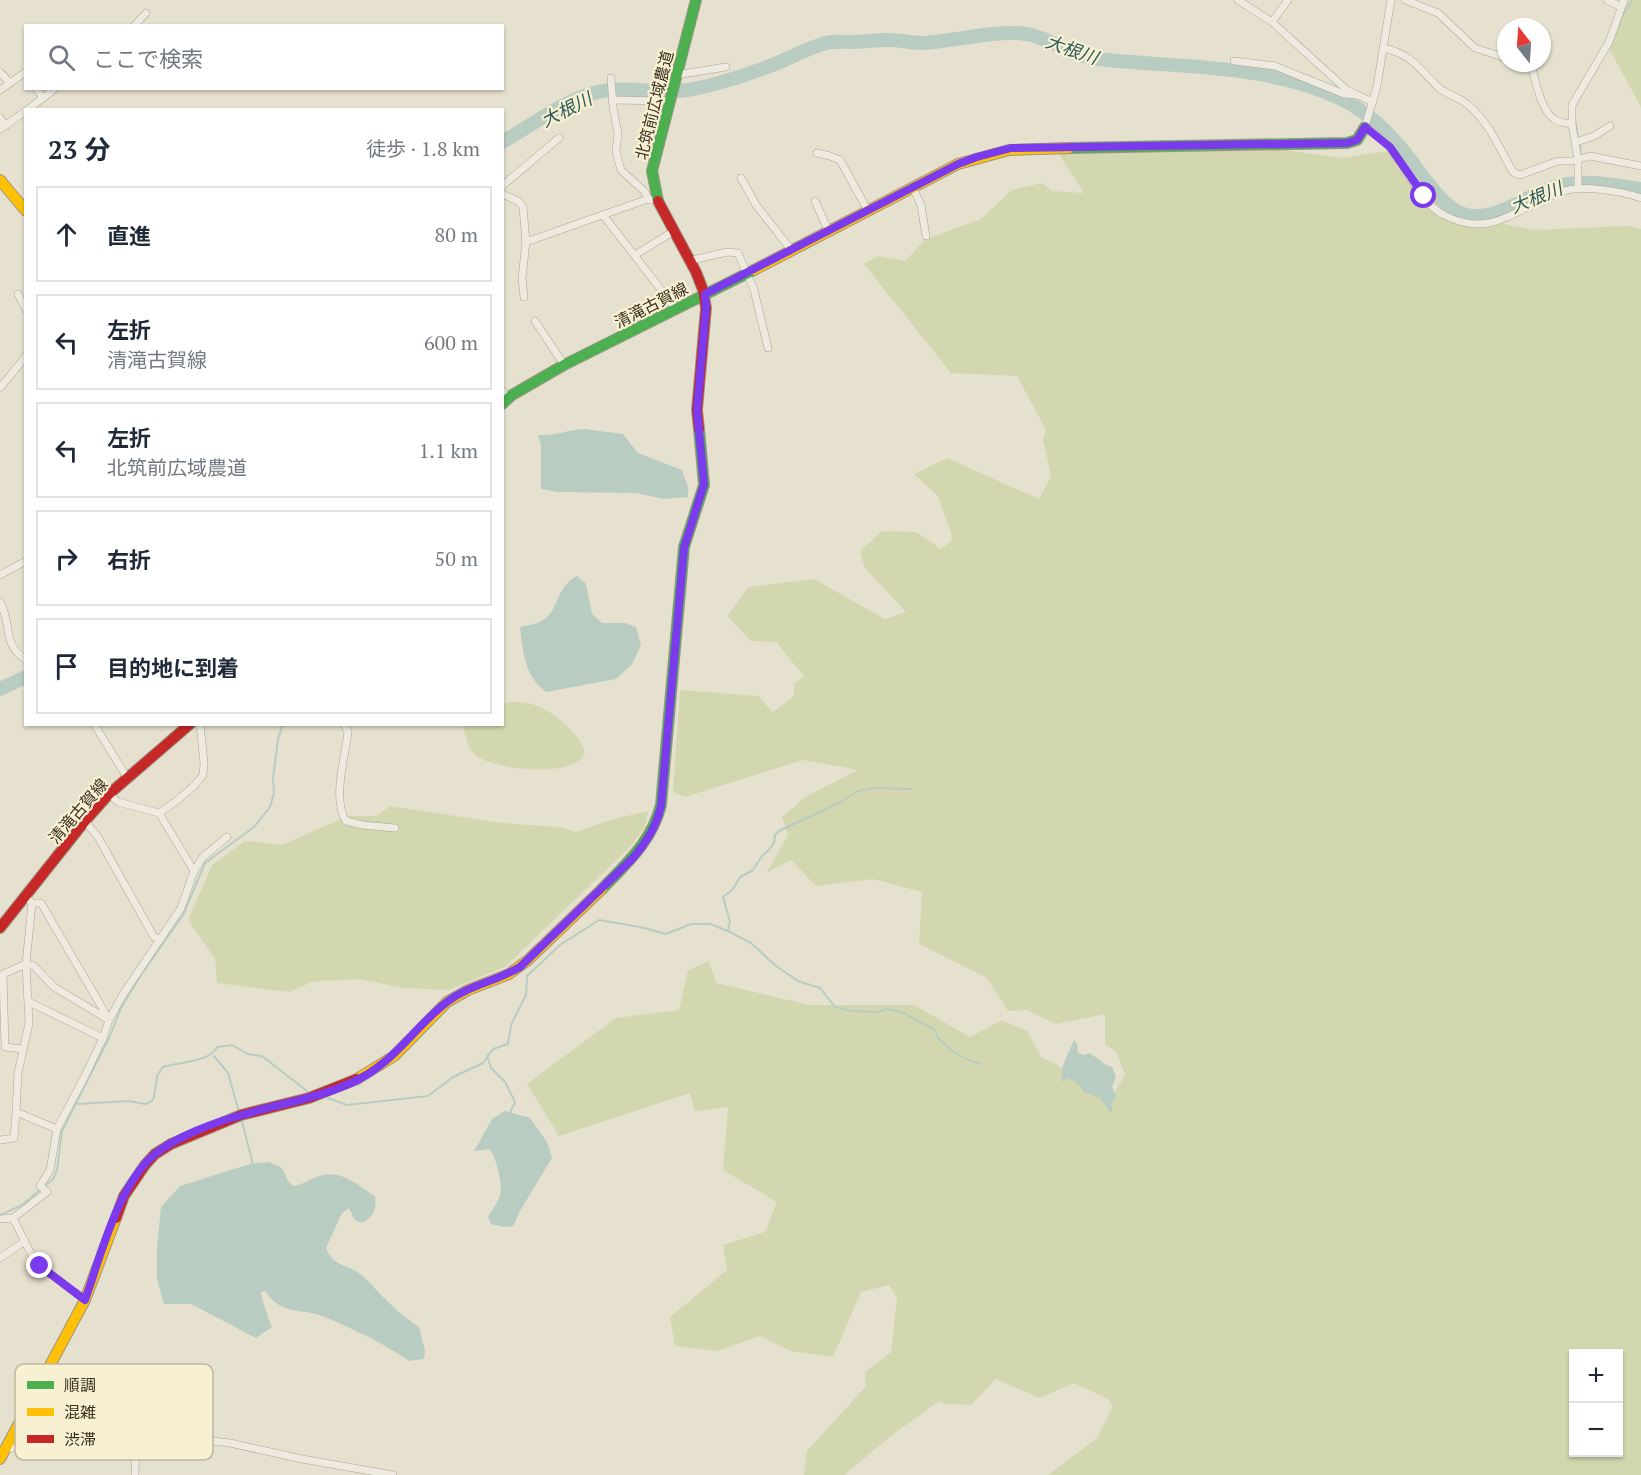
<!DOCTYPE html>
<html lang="ja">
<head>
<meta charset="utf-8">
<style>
  body { margin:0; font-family:"PT Serif","Noto Sans JP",serif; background:#f6f6f7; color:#1f2937 }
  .controls { position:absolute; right:18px; bottom:18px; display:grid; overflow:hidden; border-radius:0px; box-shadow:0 2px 4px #0004 }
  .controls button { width:54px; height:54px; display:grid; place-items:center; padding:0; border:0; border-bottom:2px solid #e0e1e3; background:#fff; color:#1f2937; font:30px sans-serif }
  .compass { position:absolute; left:1497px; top:18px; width:54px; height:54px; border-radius:50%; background:#fff; box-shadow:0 2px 4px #0004; rotate:343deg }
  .stop { position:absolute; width:18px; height:18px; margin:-14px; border:4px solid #7c3aed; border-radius:50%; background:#fff }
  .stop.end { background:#7c3aed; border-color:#fff; box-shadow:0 2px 6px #0008 }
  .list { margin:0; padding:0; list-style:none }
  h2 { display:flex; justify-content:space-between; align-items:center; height:78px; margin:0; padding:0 24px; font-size:26px }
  h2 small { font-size:20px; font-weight:400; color:#747a83 }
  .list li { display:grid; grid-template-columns:39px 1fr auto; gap:18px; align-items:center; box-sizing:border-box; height:96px; margin:0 12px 12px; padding:0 12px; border:2px solid #e0e1e3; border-radius:0px }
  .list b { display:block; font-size:22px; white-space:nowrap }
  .list p { margin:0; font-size:20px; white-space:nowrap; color:#747a83 }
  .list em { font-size:20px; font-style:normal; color:#747a83 }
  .icon { flex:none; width:33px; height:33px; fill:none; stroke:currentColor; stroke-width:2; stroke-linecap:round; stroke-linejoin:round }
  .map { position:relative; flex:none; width:1641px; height:1475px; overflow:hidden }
  .search { position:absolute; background:#fff; box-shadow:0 2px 4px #0004; left:24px; top:24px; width:480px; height:66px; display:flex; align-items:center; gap:15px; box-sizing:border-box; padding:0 21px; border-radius:0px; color:#747a83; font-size:22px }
  .panel { position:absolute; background:#fff; box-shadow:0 2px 4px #0004; left:24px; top:108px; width:480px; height:618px; border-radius:0px }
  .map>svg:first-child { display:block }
  .green { fill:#d3d7af; fill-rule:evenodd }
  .water { fill:#b8ccc2 }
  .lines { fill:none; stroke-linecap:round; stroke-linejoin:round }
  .stream { stroke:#b8ccc2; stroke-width:2 }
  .river { stroke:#b8ccc2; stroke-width:14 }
  .street-casing { stroke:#aba697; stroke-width:8 }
  .fast-casing { stroke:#9b9586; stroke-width:12 }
  .slow-casing { stroke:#9b9586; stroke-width:12 }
  .jam-casing { stroke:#9b9586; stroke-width:12 }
  .street { stroke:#eeeadf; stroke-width:7 }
  .fast { stroke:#4caf50; stroke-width:10 }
  .slow { stroke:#ffc107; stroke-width:10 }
  .jam { stroke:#c62828; stroke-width:10 }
  .route { stroke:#7c3aed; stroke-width:8 }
  .labels { text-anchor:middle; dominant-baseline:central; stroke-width:4.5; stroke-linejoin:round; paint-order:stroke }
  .street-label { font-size:16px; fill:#3b2f1e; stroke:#f7f0d3 }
  .water-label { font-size:18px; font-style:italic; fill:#2c5a5b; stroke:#f7f0d3 }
  .key { fill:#f7f0d3; stroke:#bfb69d; stroke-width:1.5 }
  .key-label { font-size:16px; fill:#3b2f1e }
</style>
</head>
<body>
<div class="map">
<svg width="1641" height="1475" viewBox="0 0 1641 1475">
  <rect width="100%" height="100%" fill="#e6e1ce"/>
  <!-- green -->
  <g class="green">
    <polygon points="1629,0 1641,0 1641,107 1605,41"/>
    <path d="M1054,146L1284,150L1342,158L1396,150L1448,212L1533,230L1629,226L1641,229V1475H1048L1097,1438L1113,1407L1108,1399L1074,1383L1039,1398L996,1379L971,1405L945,1404L939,1401L892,1435L844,1475H804L807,1451L866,1386L865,1372L891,1352L897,1298L889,1285L861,1292L833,1357L790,1351L760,1336L718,1351L675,1346L670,1317L727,1270L723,1245L765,1232L777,1202L723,1170L728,1107L695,1111L690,1093L559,1136L527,1084L616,1018L679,1010L688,970L709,961L716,983L809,1005H914L970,1037L1002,1020L1027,1031L1041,1057L1097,1084L1113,1095L1125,1075L1116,1051L1105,1045V1014L1056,1024L1027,1010L1008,1011L987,978L919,944L922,892L873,879L816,886L791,860L766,873L788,835L782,817L807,796L858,770L803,760L685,797L673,792L680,690L758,696L773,712L794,696V684L804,676L776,642L751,641L727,616L749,587L814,579L885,619L906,612L864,567L860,551L882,531L916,532L941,549L953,539L938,496L914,474L947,458L1039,499L1051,476L1043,440L1046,430L1017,376L951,373L864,264L878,256L905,261L926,239L981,219L1012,190L1042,183L1052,191L1084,193ZM1574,1354H1618V1452H1574Z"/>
    <path d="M511,702C519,702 527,702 535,705C553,711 581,734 585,753C575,779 493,770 475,755C468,748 465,735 463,725L502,724L503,704Z"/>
    <polygon points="390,806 501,823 559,827 576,832 610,820 648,811 645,827 631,846 505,967 449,990 403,988 359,979 312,982 289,992 217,983 215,959 188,920 212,865 245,841 282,845 348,816 376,816"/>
  </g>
  <!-- water -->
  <g class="water">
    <path d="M584,429L623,434L638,453L682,470L688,487V497L663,499L636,493L557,492L541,489V445L538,435C554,436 568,430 584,429Z"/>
    <path d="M577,576L586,584L592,614L602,623H625L636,627L641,645L632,664L616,679L546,692C524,676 523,651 520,627C530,625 541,624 548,616C560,603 557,587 577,576Z"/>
    <polygon points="1074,1040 1077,1044 1078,1053 1085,1055 1090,1053 1106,1065 1112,1067 1116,1077 1112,1087 1116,1096 1112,1103 1112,1112 1109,1111 1100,1098 1082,1091 1081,1086 1069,1078 1061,1082 1063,1065"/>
    <path d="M505,1111L530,1118L547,1142L552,1158L520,1211L513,1226L504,1227L491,1224L488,1217C492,1210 498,1202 500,1195C503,1185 496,1155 489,1149L474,1151L492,1119Z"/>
    <path d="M268,1162C291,1169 279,1172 293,1186C302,1185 311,1179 319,1176C341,1169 357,1185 375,1196C377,1210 374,1215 363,1223L355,1220L349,1208L342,1213L326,1248C334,1267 344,1263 359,1273C366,1278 373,1286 379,1293C392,1306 404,1317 419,1327L425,1351L424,1359L409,1361C384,1343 355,1330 327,1318C304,1307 282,1317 265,1291L261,1292C261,1297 269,1320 272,1327L256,1338L191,1304H164L157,1279V1247L161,1207L180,1186L250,1164Z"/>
  </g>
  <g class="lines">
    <!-- stream -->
    <g class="stream">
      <polyline points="1612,43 1622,17 1632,0"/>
      <polyline points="1592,77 1601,61"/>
      <polyline points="1575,120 1578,138"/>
      <polyline points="1580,144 1581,183"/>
      <polyline points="728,931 730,922 723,897 733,889 740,877 753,870 762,856 768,851 774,843 775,835 779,831 841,802 858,791 873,788 911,789"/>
      <polyline points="214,1056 228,1073 239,1112"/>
      <polyline points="487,1056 491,1068 505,1082 515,1102 509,1115"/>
      <polyline points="328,1098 347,1105 428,1096 453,1077 483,1063 493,1049 508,1044 511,1025 526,995 527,976 560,945 599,920 640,927 666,934 691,924 710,924 728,931 751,943 776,966 798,981 820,988 835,1007 852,1011 877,1012 886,1009 902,1012 935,1030 938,1038 951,1050 968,1060 981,1064"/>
      <path d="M78,1104L129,1101L145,1104L152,1101L154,1097L157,1076L163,1067C178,1062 211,1062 217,1047L232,1045L248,1054L262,1056L307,1091"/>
      <polyline points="241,1118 253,1164"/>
      <polyline points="0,1215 22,1205 53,1179 57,1170 62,1131 109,1038 121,1008 141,975 183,915 205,863 254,827 270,807 274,793 273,778 278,739 283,724"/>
    </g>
    <!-- river -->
    <g class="river">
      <path d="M502,142C532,126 562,101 594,93C626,84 661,96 693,89C720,84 749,74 775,64C792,57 808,48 826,43C834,41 843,42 851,42C863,42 876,40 888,40C900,40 912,43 925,43C955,41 985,32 1016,33C1045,33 1069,56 1097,59C1178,68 1263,63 1339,98C1370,112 1392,136 1412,162C1422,176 1443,205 1458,212C1494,229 1532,188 1568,184C1596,180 1615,186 1641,189"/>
      <polyline points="0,689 26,677"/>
    </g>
    <!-- street casing -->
    <g class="street-casing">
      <g id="street">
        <polyline points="1238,0 1272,22 1347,90 1357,95"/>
        <path d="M1391,0L1377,86L1365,127C1374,133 1383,140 1390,148C1408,169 1419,202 1444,215C1494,241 1519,204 1564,191C1584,185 1621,191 1641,198"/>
        <polyline points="1405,0 1438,13 1475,48 1506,58"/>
        <polyline points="1607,0 1621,7"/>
        <polyline points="1272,22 1288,0"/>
        <polyline points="134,26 146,13"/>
        <path d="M1384,48C1413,55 1419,69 1439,88C1447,95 1459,97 1467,104C1490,123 1499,148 1513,172L1520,175L1558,161H1572L1590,156L1641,166"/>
        <polyline points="1234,61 1275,66 1344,94 1357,95 1373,102"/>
        <path d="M1528,63L1531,65C1536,81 1540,109 1554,119C1559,123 1566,122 1572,125"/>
        <polyline points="0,72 10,83 24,73 26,75"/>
        <polyline points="676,75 726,67"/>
        <polyline points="611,78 613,107 618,134 616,151 621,170 645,192 648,199"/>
        <polyline points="36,88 43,98"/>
        <polyline points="0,90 10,83"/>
        <polyline points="612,100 669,101"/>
        <polyline points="27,110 56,88"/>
        <polyline points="0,118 6,126"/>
        <polyline points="0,129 26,111"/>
        <polyline points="1576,142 1594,136 1610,126"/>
        <polyline points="817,153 830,156 840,160 868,211"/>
        <polyline points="741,178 756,205 792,251"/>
        <polyline points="502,186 559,138"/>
        <polyline points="913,188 921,205 926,236"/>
        <polyline points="1578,189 1578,159 1572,125 1572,105 1609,42 1624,0"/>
        <polyline points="502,194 518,201 523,207 526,242 522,278 524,297"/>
        <polyline points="815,201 829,232"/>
        <polyline points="603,215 676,309"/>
        <polyline points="526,242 648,199 658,201"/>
        <polyline points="635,255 674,231"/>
        <polyline points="692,260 727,252 738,253 754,290 768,348"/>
        <polyline points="18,294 26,310"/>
        <polyline points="535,321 564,365"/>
        <polyline points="0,388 26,356"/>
        <polyline points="502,390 508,398"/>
        <polyline points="0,575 26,561"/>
        <path d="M0,602C13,626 1,643 26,660"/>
        <polyline points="94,724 128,779"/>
        <path d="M344,724L348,732C345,758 332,799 346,821L362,825L395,828"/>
        <polyline points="159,813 174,803 195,785 203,775 204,763 200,724"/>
        <polyline points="85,821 98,837 154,937 161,939"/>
        <polyline points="194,871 203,857 227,837"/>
        <polyline points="26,897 32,903 26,964 29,1023 18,1073 16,1112 57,1129"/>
        <polyline points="32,903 41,903 108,1018"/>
        <polyline points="29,1002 103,1038"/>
        <polyline points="22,1049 5,1047 3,974 26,964 34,966 54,987 109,1020"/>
        <polyline points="0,1140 14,1138 16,1112"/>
        <polyline points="13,1218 31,1254 40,1266 85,1300"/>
        <polyline points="0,1219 13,1218 47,1192 40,1186 50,1170 57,1129 85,1076 103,1038 109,1020 122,996 181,908 194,871 159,813 118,802 109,794"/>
        <polyline points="0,1258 25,1241"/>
        <polyline points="4,1449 74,1440 179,1437 230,1443 302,1459 393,1475"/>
        <polyline points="135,1475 136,1437"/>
      </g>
    </g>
    <!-- fast casing -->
    <g class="fast-casing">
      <g id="fast">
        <polyline points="1069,148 1347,143 1357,140 1365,127"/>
        <polyline points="658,201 652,171 696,0"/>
        <polyline points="502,404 512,395 564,365 754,270"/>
        <path d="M602,889C627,863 652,841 661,805L684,547L704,485L699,429"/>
      </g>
    </g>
    <!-- slow casing -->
    <g class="slow-casing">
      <g id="slow">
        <polyline points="0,180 26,211"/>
        <polyline points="754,270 958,164 1009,150 1069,148"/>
        <polyline points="357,1079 394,1056 447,1002 468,990 509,974 528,960 602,889"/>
        <polyline points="0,1459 85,1300 116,1218"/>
      </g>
    </g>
    <!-- jam casing -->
    <g class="jam-casing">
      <g id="jam">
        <polyline points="658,201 696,272 703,290 706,308 697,410 699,429"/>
        <polyline points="0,928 85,821 109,794 190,724"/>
        <polyline points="116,1218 124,1196 145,1165 155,1154 171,1144 241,1115 309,1098 357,1079"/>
      </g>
    </g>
    <!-- street -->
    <use href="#street" class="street"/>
    <!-- fast -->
    <use href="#fast" class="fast"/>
    <!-- slow -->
    <use href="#slow" class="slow"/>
    <!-- jam -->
    <use href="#jam" class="jam"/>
  </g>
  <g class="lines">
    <!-- route -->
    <path class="route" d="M40,1266L85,1300C101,1255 118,1185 155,1154C176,1137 215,1122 242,1115C278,1104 315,1099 351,1083C394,1064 412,1029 447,1002C469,985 497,981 520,967L633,858C647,841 656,827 661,806L684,548L704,484L697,410L706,308L705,294L958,164L977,157L1011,148L1347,143L1357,140L1365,127L1390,147L1424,196"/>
  </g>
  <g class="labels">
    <!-- street labels -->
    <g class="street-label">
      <text transform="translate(654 105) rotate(-76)">北筑前広域農道</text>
      <text transform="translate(651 305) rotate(-27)">清滝古賀線</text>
      <text transform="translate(78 811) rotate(-49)">清滝古賀線</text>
    </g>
    <!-- water labels -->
    <g class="water-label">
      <text transform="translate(1072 49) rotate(19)">大根川</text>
      <text transform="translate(566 109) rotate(-27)">大根川</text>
      <text transform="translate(1536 197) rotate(-22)">大根川</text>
    </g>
  </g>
  <!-- legend -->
  <rect x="15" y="1364" width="198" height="96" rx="9" class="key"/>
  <rect x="27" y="1381" width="27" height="8" fill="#4caf50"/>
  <rect x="27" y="1408" width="27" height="8" fill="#ffc107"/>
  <rect x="27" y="1435" width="27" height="8" fill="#c62828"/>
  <g class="key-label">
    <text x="64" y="1391">順調</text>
    <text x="64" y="1418">混雑</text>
    <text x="64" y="1445">渋滞</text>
  </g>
</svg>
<div class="controls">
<button>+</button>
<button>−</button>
</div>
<svg class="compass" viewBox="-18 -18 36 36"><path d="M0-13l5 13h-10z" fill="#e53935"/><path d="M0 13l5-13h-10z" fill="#747a83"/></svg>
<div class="stop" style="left:1424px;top:196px"></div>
<div class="stop end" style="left:40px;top:1266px"></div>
<div class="search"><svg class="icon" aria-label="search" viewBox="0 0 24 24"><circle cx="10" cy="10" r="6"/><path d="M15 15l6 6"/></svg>ここで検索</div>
<section class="panel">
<h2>23 分<small>徒歩 · 1.8 km</small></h2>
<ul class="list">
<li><svg class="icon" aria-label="ahead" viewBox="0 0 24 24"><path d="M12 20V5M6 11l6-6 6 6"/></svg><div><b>直進</b></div><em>80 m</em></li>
<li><svg class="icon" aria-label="left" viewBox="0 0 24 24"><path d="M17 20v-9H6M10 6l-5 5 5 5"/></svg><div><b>左折</b><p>清滝古賀線</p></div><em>600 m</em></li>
<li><svg class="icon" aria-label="left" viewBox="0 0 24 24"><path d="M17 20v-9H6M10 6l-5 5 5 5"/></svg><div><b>左折</b><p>北筑前広域農道</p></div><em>1.1 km</em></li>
<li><svg class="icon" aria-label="right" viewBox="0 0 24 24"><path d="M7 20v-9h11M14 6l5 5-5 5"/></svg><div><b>右折</b></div><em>50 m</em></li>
<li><svg class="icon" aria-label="arrive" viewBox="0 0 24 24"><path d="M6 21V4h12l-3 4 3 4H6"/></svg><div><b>目的地に到着</b></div></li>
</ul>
</section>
</div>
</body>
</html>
